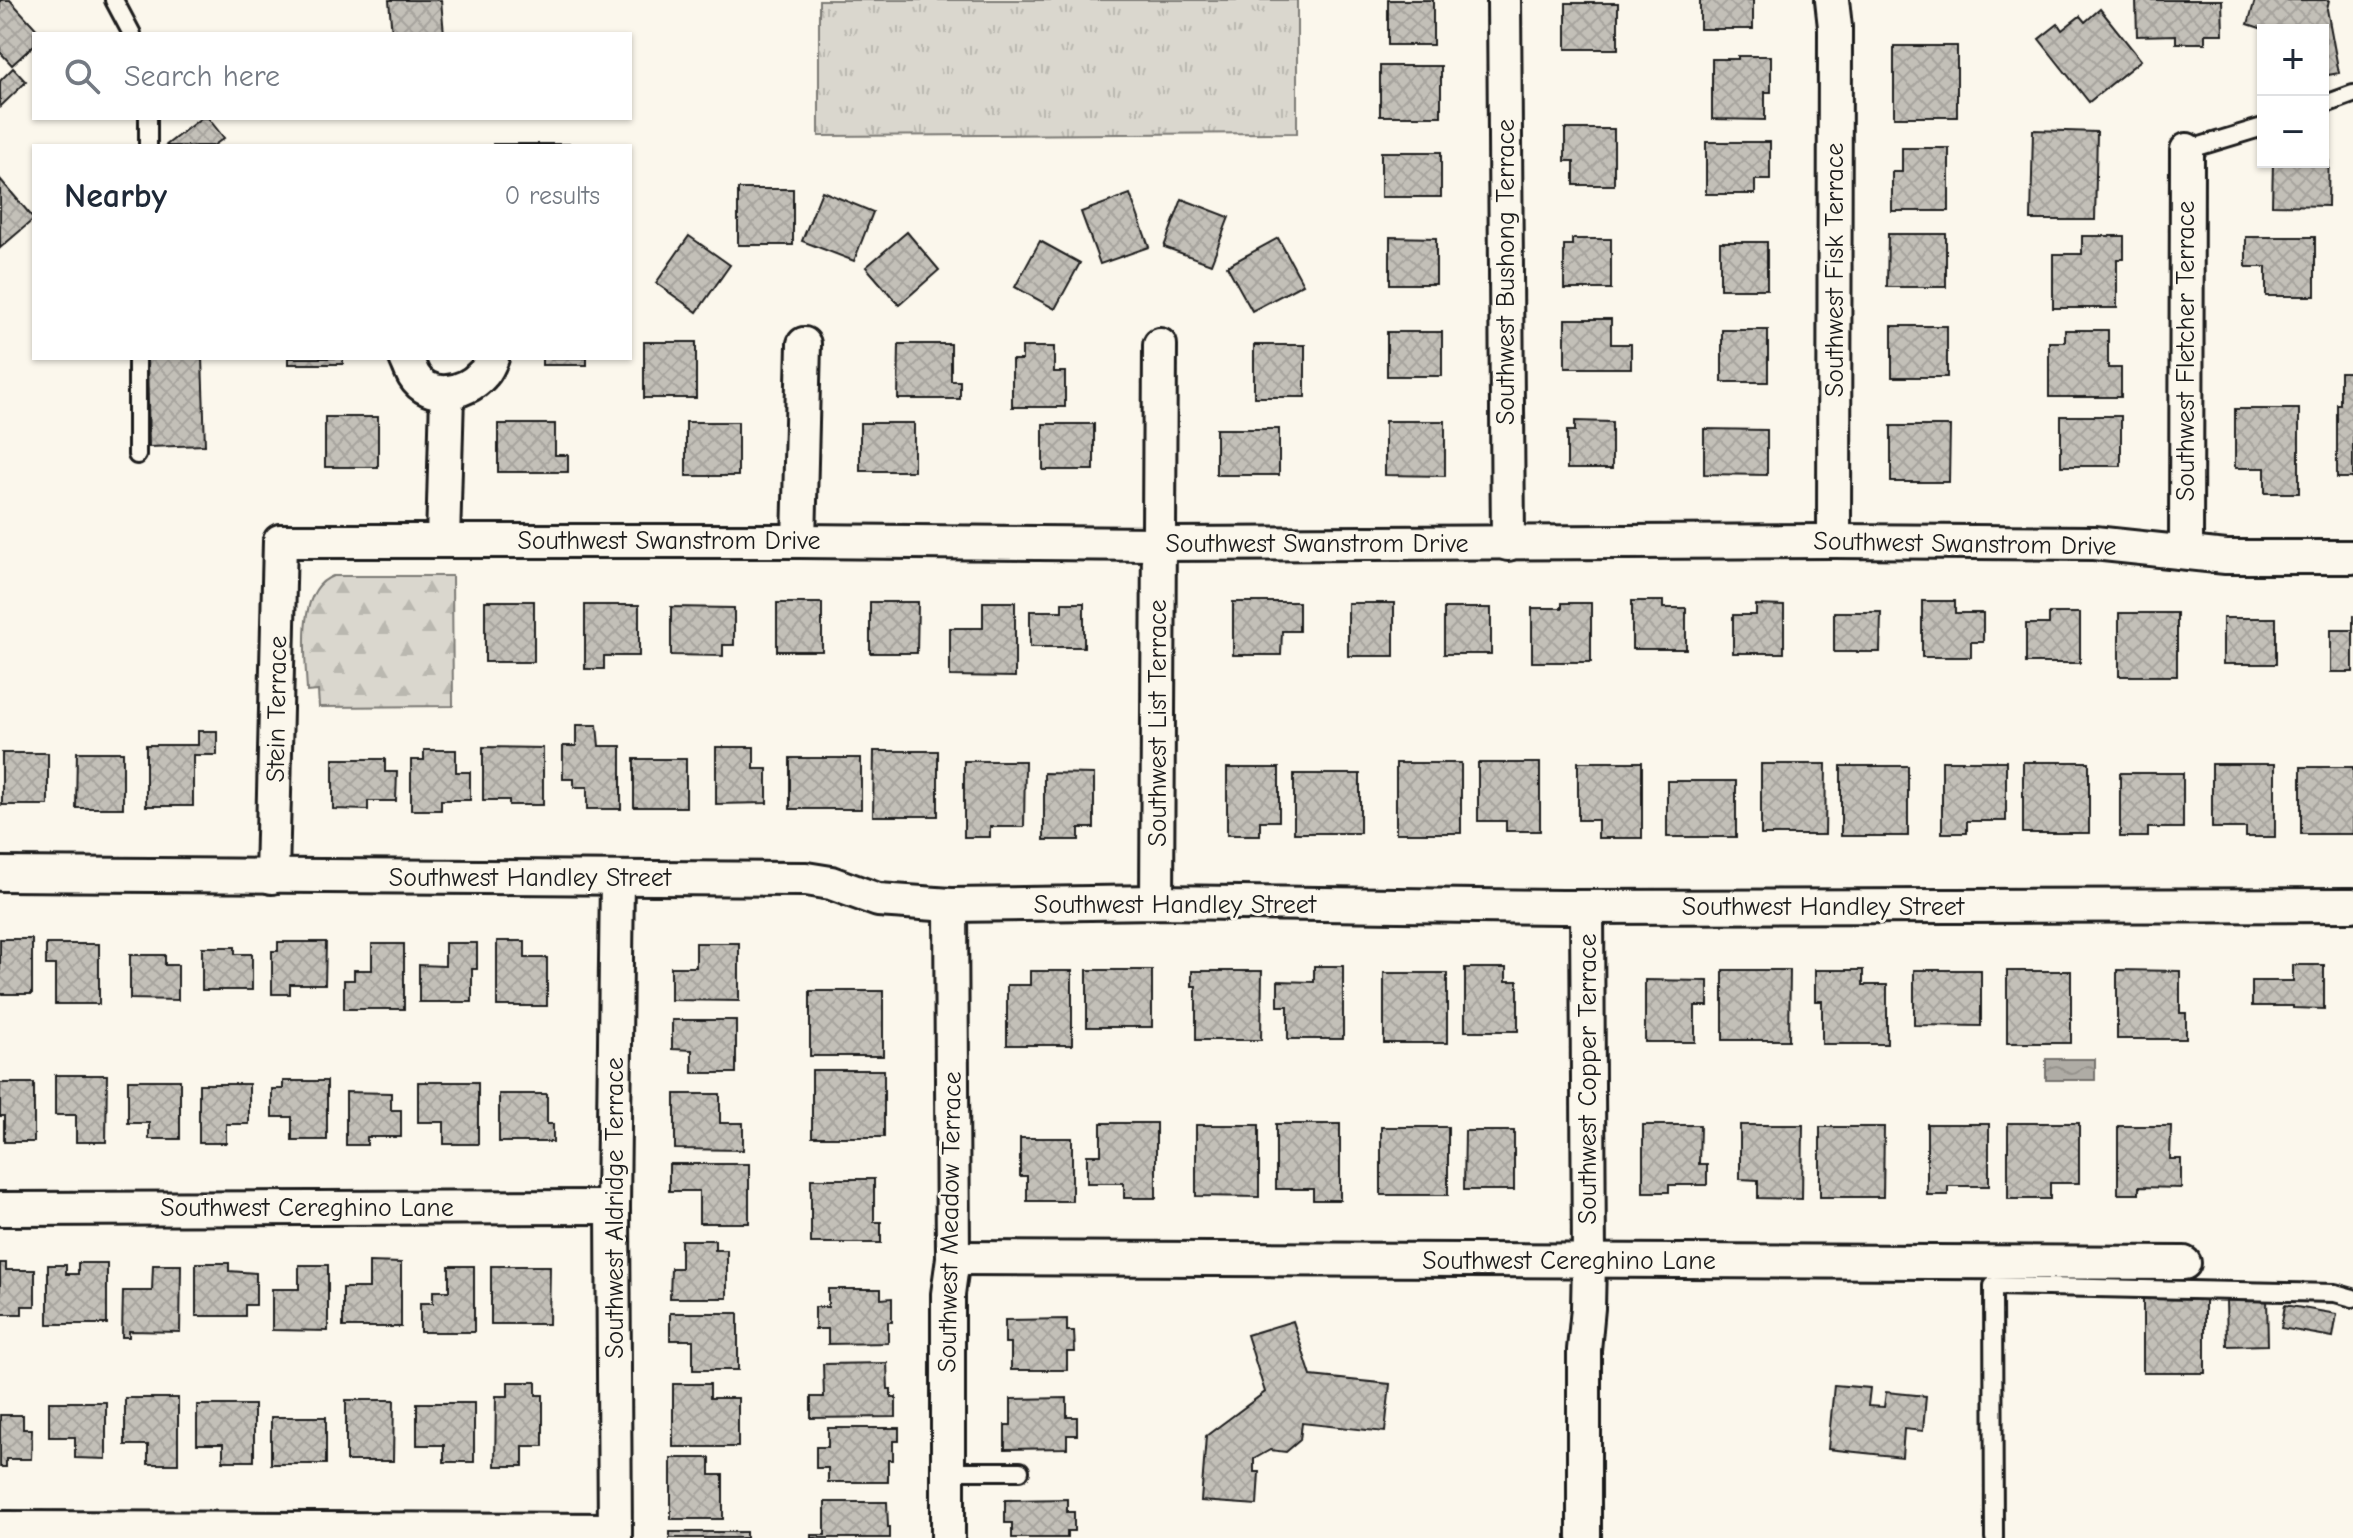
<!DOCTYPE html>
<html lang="en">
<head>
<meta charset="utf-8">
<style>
  body { margin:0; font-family:"Comic Neue",sans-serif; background:#f2f2f3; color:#1f2937 }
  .controls { position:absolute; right:24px; top:24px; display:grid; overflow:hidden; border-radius:0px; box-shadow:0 2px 6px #0004 }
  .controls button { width:72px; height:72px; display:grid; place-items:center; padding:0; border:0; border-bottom:2px solid #e0e1e3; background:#fff; color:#1f2937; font:40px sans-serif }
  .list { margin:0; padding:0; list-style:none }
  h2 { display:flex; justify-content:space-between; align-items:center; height:104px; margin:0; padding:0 32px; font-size:34px }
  h2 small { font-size:26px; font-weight:400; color:#747a83 }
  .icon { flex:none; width:44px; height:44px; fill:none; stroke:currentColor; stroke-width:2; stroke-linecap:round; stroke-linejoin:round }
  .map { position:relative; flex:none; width:2353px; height:1538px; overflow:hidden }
  .search { position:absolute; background:#fff; box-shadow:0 2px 6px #0004; left:32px; top:32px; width:600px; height:88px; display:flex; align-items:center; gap:20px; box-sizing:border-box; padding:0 28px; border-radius:0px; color:#747a83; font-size:30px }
  .panel { position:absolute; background:#fff; box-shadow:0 2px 6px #0004; left:32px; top:144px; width:600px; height:216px; border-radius:0px }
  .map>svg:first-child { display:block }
  .grass { fill:url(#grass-tufts); stroke:#7b7a75; stroke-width:2 }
  .forest { fill:url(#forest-firs); stroke:#7b7a75; stroke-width:2 }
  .water { fill:url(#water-waves); stroke:#74726e; stroke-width:2 }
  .building { fill:url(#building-cross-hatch); stroke:#1c1c1c; stroke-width:2 }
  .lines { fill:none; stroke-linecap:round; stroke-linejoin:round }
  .service-casing { stroke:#1c1c1c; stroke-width:22 }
  .minor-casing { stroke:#1c1c1c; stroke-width:38 }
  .service { stroke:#fbf7ec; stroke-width:16 }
  .minor { stroke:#fbf7ec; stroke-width:32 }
  .labels { text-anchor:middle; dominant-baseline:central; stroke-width:6; stroke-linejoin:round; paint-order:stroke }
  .street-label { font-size:26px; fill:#1c1c1c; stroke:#fbf7ec }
</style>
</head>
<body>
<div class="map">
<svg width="2353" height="1538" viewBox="0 0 2353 1538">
  <defs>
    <pattern id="grass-tufts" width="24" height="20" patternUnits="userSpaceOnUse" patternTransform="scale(2)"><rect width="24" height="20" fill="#dad7ce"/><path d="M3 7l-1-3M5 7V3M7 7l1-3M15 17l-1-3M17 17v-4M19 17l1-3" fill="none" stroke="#bab8b0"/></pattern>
    <pattern id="forest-firs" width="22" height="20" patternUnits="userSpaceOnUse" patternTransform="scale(2)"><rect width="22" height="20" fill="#dad7ce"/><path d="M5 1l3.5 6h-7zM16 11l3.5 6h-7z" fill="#bab8b0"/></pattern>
    <pattern id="water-waves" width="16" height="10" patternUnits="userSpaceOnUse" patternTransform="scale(2)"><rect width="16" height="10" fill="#afaca5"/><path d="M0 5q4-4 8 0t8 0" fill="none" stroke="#96938d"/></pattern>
    <pattern id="building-cross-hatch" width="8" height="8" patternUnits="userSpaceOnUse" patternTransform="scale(2)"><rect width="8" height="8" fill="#c3c0b8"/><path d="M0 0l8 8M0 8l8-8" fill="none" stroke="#a7a49e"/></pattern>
  </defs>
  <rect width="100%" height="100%" fill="#fbf7ec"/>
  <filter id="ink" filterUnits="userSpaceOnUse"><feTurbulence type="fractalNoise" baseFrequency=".0125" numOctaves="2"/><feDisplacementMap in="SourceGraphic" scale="16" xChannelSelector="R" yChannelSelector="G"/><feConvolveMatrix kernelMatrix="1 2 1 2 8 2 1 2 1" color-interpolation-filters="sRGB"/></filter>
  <g filter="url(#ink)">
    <!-- grass -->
    <polygon class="grass" points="819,0 1297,0 1297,133 819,136"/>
    <!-- forest -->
    <path class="forest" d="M333,576H452L453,706L319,707L318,691L307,692C306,659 295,590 333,576Z"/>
    <!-- water -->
    <rect class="water" x="2046" y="1059" width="49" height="21"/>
    <!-- building -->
    <g class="building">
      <polygon points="0,0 10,0 41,34 34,34 34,45 12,65 0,52"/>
      <polygon points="389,0 441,0 444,34 392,34"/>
      <rect x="1388" y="0" width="45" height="45"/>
      <rect x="1700" y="0" width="53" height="29"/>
      <polygon points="2136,0 2222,0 2223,34 2205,34 2205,43 2176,43 2176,35 2137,36"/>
      <polygon points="2255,0 2329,0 2327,9 2339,73 2323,76 2323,30 2266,30 2248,24"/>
      <rect x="1566" y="3" width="52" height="46"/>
      <polygon points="2100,9 2141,60 2089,102 2039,39 2058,24 2062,30 2080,16 2085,22"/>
      <rect x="1894" y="46" width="63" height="71"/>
      <polygon points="1738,56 1771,56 1771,92 1765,92 1765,120 1712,119 1712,59 1738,59"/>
      <rect x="1380" y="66" width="61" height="50"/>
      <polygon points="13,68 26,82 0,107 0,81"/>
      <polygon points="201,118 208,118 224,138 213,146 165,146"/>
      <polygon points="1565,129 1614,129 1614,185 1574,185 1574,161 1565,161"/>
      <polygon points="2033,130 2097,132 2095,220 2031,220"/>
      <polygon points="2323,135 2329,135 2328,206 2272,205 2273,162 2323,162"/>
      <polygon points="1706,142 1770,142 1770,180 1755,180 1755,194 1706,194"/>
      <rect x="493" y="144" width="83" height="2"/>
      <polygon points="1902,148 1949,148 1949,211 1892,211 1892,172 1902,172"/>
      <rect x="1381" y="152" width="60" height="45"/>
      <polygon points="0,179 34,219 0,248"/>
      <rect x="738" y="189" width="55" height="56"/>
      <polygon points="822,191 873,212 854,261 802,241"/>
      <polygon points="1130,194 1149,247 1100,264 1081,212"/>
      <polygon points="1182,199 1229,217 1211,264 1164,247"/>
      <polygon points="907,232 939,270 899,305 866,267"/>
      <polygon points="1888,234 1946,234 1946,287 1887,287"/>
      <polygon points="689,236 730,265 697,312 656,283"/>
      <polygon points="2082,236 2124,236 2124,259 2117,259 2117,308 2053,308 2053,254 2082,254"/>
      <polygon points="1390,237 1436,238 1436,284 1390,284"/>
      <polygon points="2246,237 2315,237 2315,296 2266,296 2266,267 2246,267"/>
      <polygon points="1278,238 1303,284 1252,311 1227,266"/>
      <polygon points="1572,239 1611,239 1611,289 1564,289 1564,245 1572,245"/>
      <polygon points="1040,241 1080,263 1055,309 1015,287"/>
      <rect x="1720" y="242" width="47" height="47"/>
      <polygon points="1565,319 1611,319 1611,344 1631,344 1631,368 1565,368"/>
      <rect x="1892" y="326" width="55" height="51"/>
      <rect x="1722" y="330" width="46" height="52"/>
      <polygon points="2065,330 2108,330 2108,368 2121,368 2121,397 2049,397 2049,342 2065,342"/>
      <rect x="1387" y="332" width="55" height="44"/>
      <rect x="644" y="342" width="52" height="56"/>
      <polygon points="899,344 951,344 951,381 960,381 960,399 898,399"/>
      <rect x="1254" y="345" width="51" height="52"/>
      <polygon points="1022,347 1054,347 1054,372 1065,372 1065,407 1012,407 1012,360 1022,360"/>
      <polygon points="147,358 202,358 205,445 149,447"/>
      <rect x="288" y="358" width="55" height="6"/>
      <rect x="542" y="358" width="45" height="7"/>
      <polygon points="2340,372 2353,372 2353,478 2337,478 2337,404 2340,404"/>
      <polygon points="2235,409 2299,409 2299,493 2265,493 2265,468 2235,468"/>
      <rect x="2061" y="416" width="60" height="50"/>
      <rect x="325" y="417" width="53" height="50"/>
      <polygon points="1385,421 1445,421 1445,476 1385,475"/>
      <polygon points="1575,421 1612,422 1612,469 1567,469 1567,431 1575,431"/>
      <rect x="686" y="422" width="52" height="54"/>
      <rect x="860" y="423" width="54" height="48"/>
      <polygon points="498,424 555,424 555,455 568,455 568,472 498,472"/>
      <rect x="1043" y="424" width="51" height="46"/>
      <polygon points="1891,426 1950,426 1949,482 1891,482"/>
      <rect x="1216" y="429" width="63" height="46"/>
      <polygon points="1704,429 1767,430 1767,475 1704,474"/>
      <rect x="485" y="601" width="49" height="61"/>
      <polygon points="1632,601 1663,601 1663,608 1686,608 1686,649 1632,649"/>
      <polygon points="1922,601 1955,601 1955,613 1983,613 1983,642 1971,642 1971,657 1922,657"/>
      <polygon points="870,602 918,602 917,653 870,653"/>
      <polygon points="983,602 1015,602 1015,677 950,676 950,628 983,628"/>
      <polygon points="1233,602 1299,602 1299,631 1282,631 1281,655 1233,655"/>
      <rect x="777" y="603" width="45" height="48"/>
      <polygon points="1062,603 1084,603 1084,647 1030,647 1030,611 1062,611"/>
      <rect x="1348" y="603" width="46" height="53"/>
      <polygon points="1562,603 1591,603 1591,662 1532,662 1532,608 1562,608"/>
      <polygon points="585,605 639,605 639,656 604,656 604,669 585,669"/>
      <polygon points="1756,605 1784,606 1784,653 1733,653 1733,615 1756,615"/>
      <polygon points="671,607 734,608 734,645 723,645 723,656 671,655"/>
      <rect x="1444" y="608" width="47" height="46"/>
      <polygon points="1834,612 1881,612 1880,652 1834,652"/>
      <polygon points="2049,613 2080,613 2080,663 2026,663 2026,624 2049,624"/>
      <rect x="2119" y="613" width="58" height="63"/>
      <polygon points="2353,615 2353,672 2331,672 2331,630 2353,630"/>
      <rect x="2223" y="618" width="53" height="46"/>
      <polygon points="576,725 597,725 599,746 621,746 621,809 587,809 587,787 574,787 574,779 563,779 563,746 576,746"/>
      <polygon points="198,731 217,731 217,755 193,755 193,806 146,806 146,745 198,745"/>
      <polygon points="483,747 543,748 543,805 509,805 509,800 483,800"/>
      <polygon points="716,747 754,747 754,769 767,769 767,803 716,804"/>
      <polygon points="424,750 456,750 456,772 470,772 470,800 441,800 441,810 411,810 411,760 424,760"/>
      <polygon points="874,751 938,751 938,816 873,816"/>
      <polygon points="77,752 123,752 123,808 76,808"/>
      <rect x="2" y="753" width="46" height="52"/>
      <rect x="790" y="758" width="71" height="51"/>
      <polygon points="333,759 385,759 385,772 397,772 396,801 368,801 368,810 333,809"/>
      <rect x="634" y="759" width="52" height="48"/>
      <polygon points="964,761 1025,761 1024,827 990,827 990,837 964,837"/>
      <polygon points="1942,761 2006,761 2006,821 1967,821 1967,833 1942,833"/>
      <polygon points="1578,762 1642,762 1642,838 1598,838 1598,820 1578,820"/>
      <rect x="2023" y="762" width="66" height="71"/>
      <rect x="1396" y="763" width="65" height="70"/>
      <polygon points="1478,763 1540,763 1540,831 1506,831 1506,821 1478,821"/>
      <polygon points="1761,764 1826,764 1825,835 1761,835"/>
      <polygon points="2212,764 2275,764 2275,837 2246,837 2246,828 2212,828"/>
      <rect x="1841" y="766" width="67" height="70"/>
      <rect x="2301" y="767" width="52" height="67"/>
      <polygon points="1227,768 1279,768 1279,821 1260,821 1260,835 1227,835"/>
      <polygon points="1044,773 1094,774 1094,828 1079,828 1079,840 1044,840"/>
      <polygon points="2120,773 2183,773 2183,828 2148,828 2148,837 2120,837"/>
      <rect x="1294" y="774" width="66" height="59"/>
      <rect x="1667" y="781" width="69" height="56"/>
      <rect x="0" y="939" width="32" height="55"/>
      <polygon points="497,941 525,941 525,958 547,958 547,1006 497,1006"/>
      <polygon points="278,942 326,942 325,984 290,984 290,994 272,994 272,951 278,951"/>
      <polygon points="445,943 477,943 477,969 472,969 472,1002 419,1002 419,965 445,966"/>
      <polygon points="696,943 739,943 739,1001 671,1000 671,967 696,967"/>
      <polygon points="46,944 99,944 99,1004 55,1004 55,965 46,965"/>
      <polygon points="372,944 404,944 404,1009 344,1009 344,980 354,980 354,970 372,970"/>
      <polygon points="202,947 235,947 235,954 252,954 252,990 202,990"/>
      <polygon points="130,955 165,955 165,965 178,965 178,1000 130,999"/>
      <polygon points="2293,965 2324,965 2324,1009 2293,1008 2293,1006 2252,1006 2252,981 2293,981"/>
      <polygon points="1314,966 1343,966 1343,1039 1288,1039 1288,1006 1278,1006 1278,981 1314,982"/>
      <polygon points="1465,968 1506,968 1506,981 1518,981 1518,1031 1465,1031"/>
      <rect x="1087" y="970" width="65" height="57"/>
      <polygon points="1723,970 1790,970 1789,1040 1723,1040"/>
      <polygon points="1815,970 1863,970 1863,985 1887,985 1887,1044 1822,1044 1822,1001 1815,1001"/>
      <polygon points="1914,970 1981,970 1981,1026 1914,1025"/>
      <polygon points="2117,970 2180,971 2180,1013 2186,1013 2186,1039 2117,1039"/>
      <polygon points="1030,971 1072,971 1072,1045 1007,1045 1007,985 1030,985"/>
      <polygon points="1192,971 1262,971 1261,1040 1196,1040 1196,986 1192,986"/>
      <rect x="2007" y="971" width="64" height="72"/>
      <rect x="1384" y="973" width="63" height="70"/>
      <polygon points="1645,980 1708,981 1708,1006 1695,1006 1695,1042 1645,1042"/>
      <rect x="810" y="991" width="73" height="65"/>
      <polygon points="672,1020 736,1020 736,1073 692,1073 692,1050 672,1049"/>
      <rect x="812" y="1070" width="72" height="67"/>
      <polygon points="55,1075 107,1075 106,1142 76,1142 76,1115 55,1115"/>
      <polygon points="128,1080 180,1080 180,1139 149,1139 149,1123 128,1123"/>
      <polygon points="283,1081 327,1081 327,1140 292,1140 292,1117 272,1117 272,1089 283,1089"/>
      <polygon points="418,1082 478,1082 478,1144 444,1144 444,1122 418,1122"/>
      <polygon points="0,1083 34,1083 34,1142 4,1142 4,1116 0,1116"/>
      <polygon points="199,1084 249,1084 249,1124 226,1124 226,1143 199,1143"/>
      <polygon points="346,1092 391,1093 391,1110 401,1110 401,1137 367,1137 367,1145 346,1145"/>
      <polygon points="499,1094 547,1094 547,1124 553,1124 553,1142 499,1142"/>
      <polygon points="675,1094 720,1094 720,1123 743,1123 743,1150 675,1149"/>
      <polygon points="1101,1123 1156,1123 1156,1198 1124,1198 1124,1183 1087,1183 1087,1155 1101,1155"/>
      <polygon points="2008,1123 2079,1123 2079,1183 2050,1183 2050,1199 2008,1199"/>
      <polygon points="1276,1124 1340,1124 1340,1200 1313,1200 1313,1189 1276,1189"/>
      <polygon points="1927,1124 1989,1124 1989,1186 1948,1186 1948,1195 1927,1195"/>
      <polygon points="1196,1125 1259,1125 1259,1197 1196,1196"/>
      <polygon points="1643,1125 1700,1125 1699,1164 1707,1164 1707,1185 1669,1185 1669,1192 1643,1192"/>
      <polygon points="1740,1125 1803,1125 1802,1199 1758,1198 1758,1180 1740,1179"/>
      <polygon points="2118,1126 2171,1126 2170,1159 2181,1159 2181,1188 2139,1187 2139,1194 2118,1194"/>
      <rect x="1381" y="1127" width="67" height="68"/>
      <polygon points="1820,1127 1884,1127 1883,1197 1820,1197"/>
      <polygon points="1465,1131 1514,1131 1514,1190 1464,1190"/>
      <polygon points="1020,1138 1072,1138 1072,1201 1027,1201 1027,1176 1020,1176"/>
      <polygon points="669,1164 749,1164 749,1223 699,1223 699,1191 669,1191"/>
      <polygon points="811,1179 874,1179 874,1222 881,1222 881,1243 811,1243"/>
      <polygon points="681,1240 715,1240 715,1250 727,1250 727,1298 670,1298 671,1268 681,1268"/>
      <polygon points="369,1262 401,1263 401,1327 343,1327 343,1288 369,1288"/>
      <polygon points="0,1263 6,1263 6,1270 35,1270 35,1306 22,1306 22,1314 0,1314"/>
      <polygon points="78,1263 107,1263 107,1324 48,1324 48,1265 66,1265 66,1274 78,1274"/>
      <polygon points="196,1263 229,1263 229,1271 256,1273 256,1305 245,1305 245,1316 196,1316"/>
      <polygon points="153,1265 181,1265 180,1332 129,1331 129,1337 122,1337 123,1291 152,1291"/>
      <polygon points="299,1265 328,1265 328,1331 272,1330 272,1289 299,1289"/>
      <polygon points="449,1266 474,1266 474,1332 420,1332 420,1303 433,1303 433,1291 449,1291"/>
      <polygon points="491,1266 550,1266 549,1324 491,1324"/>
      <polygon points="828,1289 881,1289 881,1299 892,1298 892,1322 888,1322 888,1343 828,1344 828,1329 815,1329 815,1307 828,1307"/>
      <rect x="2143" y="1297" width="62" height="76"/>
      <polygon points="2226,1298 2267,1298 2268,1345 2227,1346"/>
      <polygon points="2285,1305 2337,1314 2333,1337 2281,1328"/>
      <polygon points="670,1313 738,1313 738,1370 693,1370 693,1340 670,1340"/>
      <polygon points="1067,1319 1067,1331 1074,1331 1075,1352 1067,1352 1067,1370 1011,1370 1011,1343 1005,1343 1005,1320"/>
      <polygon points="1293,1321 1311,1376 1390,1384 1385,1432 1302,1423 1300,1440 1286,1452 1270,1450 1254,1459 1254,1472 1259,1472 1257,1505 1201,1501 1206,1436 1265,1392 1247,1335"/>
      <polygon points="887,1363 888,1389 891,1389 891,1397 896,1397 896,1417 811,1418 811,1397 824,1397 823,1364"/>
      <polygon points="508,1382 536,1382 536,1395 543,1395 543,1446 523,1446 523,1466 495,1466 496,1396 508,1396"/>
      <polygon points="673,1384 710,1384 710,1398 738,1398 738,1447 673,1447"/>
      <polygon points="1834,1385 1870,1388 1868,1406 1884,1407 1886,1392 1926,1396 1923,1431 1904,1429 1902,1457 1828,1449"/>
      <polygon points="125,1398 178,1398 178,1464 148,1464 148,1445 125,1445"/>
      <polygon points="1067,1398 1067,1417 1077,1417 1077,1435 1067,1435 1067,1448 1005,1449 1005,1425 1011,1425 1011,1399"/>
      <polygon points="346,1400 394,1400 393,1461 346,1461"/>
      <polygon points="49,1402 106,1402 106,1459 75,1458 75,1437 49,1437"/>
      <polygon points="417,1403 474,1403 474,1462 444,1462 444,1445 417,1445"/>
      <polygon points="197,1405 254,1405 254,1461 223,1461 223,1444 197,1444"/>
      <polygon points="0,1415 23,1415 23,1429 32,1429 31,1459 6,1459 6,1467 0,1467"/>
      <rect x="271" y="1417" width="55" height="47"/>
      <polygon points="828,1428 899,1428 899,1441 893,1441 893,1460 888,1460 888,1482 828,1482 828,1468 816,1468 816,1447 828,1447"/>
      <polygon points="671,1458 710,1458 710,1475 723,1475 723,1519 671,1519"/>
      <polygon points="1067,1499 1067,1512 1074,1512 1074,1531 1067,1531 1067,1538 1012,1538 1012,1523 1005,1523 1005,1500"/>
      <polygon points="825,1502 887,1502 888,1527 890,1527 890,1538 811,1538 811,1535 825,1535"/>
      <rect x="670" y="1532" width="76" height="6"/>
    </g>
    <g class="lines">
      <!-- service casing -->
      <g class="service-casing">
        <g id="service">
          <polyline points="114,0 132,34"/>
          <polyline points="2323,105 2353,94"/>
          <polyline points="148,146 148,118"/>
          <polyline points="2187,150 2263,127"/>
          <polyline points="137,455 137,358"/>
          <polyline points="948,1471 1020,1471"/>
          <polyline points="1994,1538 1993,1286 2335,1293 2353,1298"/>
        </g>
      </g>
      <!-- minor casing -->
      <g class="minor-casing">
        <g id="minor">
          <polyline points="1504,0 1508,544"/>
          <polyline points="1832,0 1835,27 1834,541"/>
          <path d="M406,358C409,364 411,371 414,376C429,401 465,394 482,375C487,371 489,364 492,358"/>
          <polyline points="443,541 447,394"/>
          <polyline points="799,541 804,344"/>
          <polyline points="2186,552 2187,150"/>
          <polyline points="0,874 806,879 831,883 878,900 951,905 1157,902 1562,907 2353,905"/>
          <polyline points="272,877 280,541 799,541 1159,544 1834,541 2094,543 2226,557 2353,557"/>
          <polyline points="1157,902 1160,345"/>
          <polyline points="0,1209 613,1207"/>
          <polyline points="953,1258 2184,1263"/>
          <polyline points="0,1528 615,1530"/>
          <polyline points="615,1538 613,1207 617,878"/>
          <polyline points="948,1538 948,1294 953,1258 951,905"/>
          <polyline points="1584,1538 1584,1350 1588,1308 1589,1261 1587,907"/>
        </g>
      </g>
      <!-- service -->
      <use href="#service" class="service"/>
      <!-- minor -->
      <use href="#minor" class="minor"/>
    </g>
  </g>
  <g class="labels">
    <!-- street labels -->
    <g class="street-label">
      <text transform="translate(1835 270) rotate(-90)">Southwest Fisk Terrace</text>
      <text transform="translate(1506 272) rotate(-90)">Southwest Bushong Terrace</text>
      <text transform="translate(2186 351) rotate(-90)">Southwest Fletcher Terrace</text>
      <text x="669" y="541">Southwest Swanstrom Drive</text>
      <text x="1317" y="544">Southwest Swanstrom Drive</text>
      <text transform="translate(1965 544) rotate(1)">Southwest Swanstrom Drive</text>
      <text transform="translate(277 709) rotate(-89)">Stein Terrace</text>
      <text transform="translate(1158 723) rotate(-90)">Southwest List Terrace</text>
      <text x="530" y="878">Southwest Handley Street</text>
      <text x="1175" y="905">Southwest Handley Street</text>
      <text x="1823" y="907">Southwest Handley Street</text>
      <text transform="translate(1588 1079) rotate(-90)">Southwest Copper Terrace</text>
      <text x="307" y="1208">Southwest Cereghino Lane</text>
      <text transform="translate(615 1208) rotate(-90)">Southwest Aldridge Terrace</text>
      <text transform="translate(950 1222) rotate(-89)">Southwest Meadow Terrace</text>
      <text x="1569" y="1261">Southwest Cereghino Lane</text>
    </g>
  </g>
</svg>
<div class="controls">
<button>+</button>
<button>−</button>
</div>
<div class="search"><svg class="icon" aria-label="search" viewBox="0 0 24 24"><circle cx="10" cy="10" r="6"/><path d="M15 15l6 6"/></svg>Search here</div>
<section class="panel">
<h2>Nearby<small>0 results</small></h2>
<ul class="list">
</ul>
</section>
</div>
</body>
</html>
